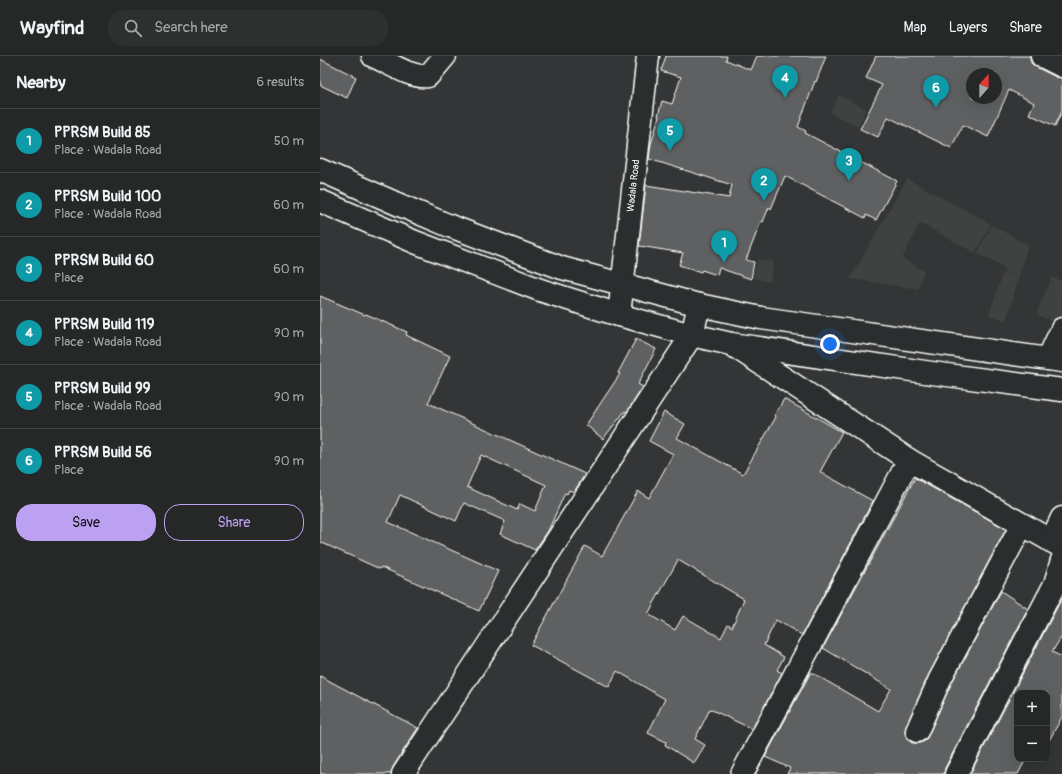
<!DOCTYPE html>
<html lang="en">
<head>
<meta charset="utf-8">
<style>
  body { margin:0; font-family:Pangolin,sans-serif; background:#2e3030; color:#f1f3f6 }
  .controls { position:absolute; right:12px; bottom:12px; display:grid; overflow:hidden; border-radius:8px; box-shadow:0 4px 16px #0002 }
  .controls button { width:36px; height:36px; display:grid; place-items:center; padding:0; border:0; border-bottom:1px solid #424445; background:#262828; color:#f1f3f6; font:20px sans-serif }
  .compass { position:absolute; left:646px; top:12px; width:36px; height:36px; border-radius:50%; background:#262828; box-shadow:0 4px 16px #0002; rotate:21deg }
  .you { position:absolute; left:510px; top:288px; width:14px; height:14px; margin:-10px; border:3px solid #fff; border-radius:50%; background:#1a73e8; box-shadow:0 0 0 6px #1a73e833 }
  .badge { display:grid; place-items:center; width:26px; height:26px; border-radius:50%; background:#bca0f2; color:#fff; font-size:13px; font-weight:700 }
  .pin { position:absolute; translate:-50% -33px; filter:drop-shadow(0 1px 2px #0008) }
  .pin::after { content:''; position:absolute; top:21px; width:14px; height:12px; background:inherit; clip-path:polygon(0 0,100% 0,50% 100%) }
  .list { margin:0; padding:0; list-style:none }
  h2 { display:flex; justify-content:space-between; align-items:center; height:52px; margin:0; padding:0 16px; font-size:17px }
  h2 small { font-size:13px; font-weight:400; color:#a4a6a8 }
  .list li { display:grid; grid-template-columns:26px 1fr auto; gap:12px; align-items:center; box-sizing:border-box; height:64px; padding:0 16px; border-top:1px solid #424445 }
  .list b { display:block; font-size:15px; white-space:nowrap }
  .list p { margin:0; font-size:13px; white-space:nowrap; color:#a4a6a8 }
  .list em { font-size:13px; font-style:normal; color:#a4a6a8 }
  .actions { display:flex; gap:8px; padding:12px 16px }
  .actions a { flex:1; padding:9px 0; border:1px solid #bca0f2; border-radius:16px; text-align:center; font-size:14px; color:#bca0f2 }
  .actions .main { background:#bca0f2; color:#111 }
  .icon { flex:none; width:22px; height:22px; fill:none; stroke:currentColor; stroke-width:2; stroke-linecap:round; stroke-linejoin:round }
  .map { position:relative; flex:none; width:742px; height:718px; overflow:hidden }
  header { display:flex; align-items:center; gap:24px; box-sizing:border-box; height:56px; padding:0 20px; background:#262828; border-bottom:1px solid #424445 }
  header strong { font-size:19px }
  nav { display:flex; gap:22px; margin-inline-start:auto; font-size:14px }
  .search { width:280px; height:36px; background:#2e3030; display:flex; align-items:center; gap:10px; box-sizing:border-box; padding:0 14px; border-radius:16px; color:#a4a6a8; font-size:15px }
  main { display:flex }
  aside { flex:1; background:#262828 }
  .map>svg:first-child { display:block }
  .built { fill:#404243 }
  .building { fill:#5f6162; stroke:#fff; fill-rule:evenodd }
  .lines { fill:none; stroke-linecap:round; stroke-linejoin:round }
  .minor-casing { stroke:#fff; stroke-width:25 }
  .tertiary-casing { stroke:#fff; stroke-width:25 }
  .secondary-casing { stroke:#fff; stroke-width:25 }
  .minor { stroke:#2a2d2e; stroke-width:22 }
  .tertiary { stroke:#2a2d2e; stroke-width:22 }
  .secondary { stroke:#2a2d2e; stroke-width:22 }
  .labels { text-anchor:middle; dominant-baseline:central; stroke-width:3; stroke-linejoin:round; paint-order:stroke }
  .street-label { font-size:10px; fill:#fff; stroke:#2a2d2e }
</style>
</head>
<body>
<header>
<strong>Wayfind</strong>
<div class="search"><svg class="icon" aria-label="search" viewBox="0 0 24 24"><circle cx="10" cy="10" r="6"/><path d="M15 15l6 6"/></svg>Search here</div>
<nav><a>Map</a><a>Layers</a><a>Share</a></nav>
</header>
<main>
<aside>
<h2>Nearby<small>6 results</small></h2>
<ul class="list">
<li><span class="badge" style="background:#0f9aa8">1</span><div><b>PPRSM Build 85</b><p>Place · Wadala Road</p></div><em>50 m</em></li>
<li><span class="badge" style="background:#0f9aa8">2</span><div><b>PPRSM Build 100</b><p>Place · Wadala Road</p></div><em>60 m</em></li>
<li><span class="badge" style="background:#0f9aa8">3</span><div><b>PPRSM Build 60</b><p>Place</p></div><em>60 m</em></li>
<li><span class="badge" style="background:#0f9aa8">4</span><div><b>PPRSM Build 119</b><p>Place · Wadala Road</p></div><em>90 m</em></li>
<li><span class="badge" style="background:#0f9aa8">5</span><div><b>PPRSM Build 99</b><p>Place · Wadala Road</p></div><em>90 m</em></li>
<li><span class="badge" style="background:#0f9aa8">6</span><div><b>PPRSM Build 56</b><p>Place</p></div><em>90 m</em></li>
</ul>
<div class="actions"><a class="main">Save</a><a>Share</a></div>
</aside>
<div class="map">
<svg width="742" height="718" viewBox="0 0 742 718">
  <rect width="100%" height="100%" fill="#333536"/>
  <filter id="ink" filterUnits="userSpaceOnUse"><feTurbulence type="fractalNoise" baseFrequency=".025" numOctaves="2"/><feDisplacementMap in="SourceGraphic" scale="8" xChannelSelector="R" yChannelSelector="G"/><feConvolveMatrix kernelMatrix="1 2 1 2 8 2 1 2 1" color-interpolation-filters="sRGB"/></filter>
  <g filter="url(#ink)">
    <!-- built -->
    <g class="built">
      <polygon points="519,39 546,53 538,70 510,57"/>
      <polygon points="587,123 671,168 655,197 600,167 582,203 604,214 598,233 530,223"/>
      <polygon points="672,169 708,189 699,221 683,216 684,212 657,197"/>
      <polygon points="437,203 454,206 450,226 433,222"/>
      <polygon points="683,217 699,222 686,264 669,259"/>
      <polygon points="732,221 742,225 742,270 716,258"/>
    </g>
    <!-- building -->
    <g class="building">
      <polygon points="346,0 407,0 406,4 431,14 437,0 506,0 496,26 495,25 478,71 486,75 485,77 577,125 556,164 546,159 545,162 465,120 451,153 449,151 443,166 441,165 426,204 434,206 431,223 399,212 397,219 382,214 381,216 359,209 363,197 319,190 326,129 409,142 412,129 329,103 331,88 339,60 338,60 342,45 352,48 361,21 341,15"/>
      <path d="M556,0H710L711,7L716,11L736,21L742,22V55L735,70L709,58L714,47L689,34L668,81L643,69L631,92L568,61L558,81L540,73L562,29L546,22ZM652,18H676V42H652Z"/>
      <polygon points="0,3 36,21 27,42 0,29"/>
      <path d="M0,240L45,259L46,258L87,276L86,279L130,300L108,347L265,418L254,436L249,434L247,438L245,437L228,475L215,494L180,478L185,465L144,447L136,465L80,439L68,466L178,515L159,555L61,511L60,513L0,486ZM161,399L226,429L215,455L200,448L197,454L147,431Z"/>
      <polygon points="316,283 336,293 318,328 323,331 307,356 305,355 283,383 266,369 300,318 298,317"/>
      <path d="M464,343L522,376L500,416L553,445L482,579L456,564L444,589L464,601L457,614L462,617L432,673L390,653L375,683L385,689L374,707L345,689L346,686L328,677L345,643L297,615L289,631L211,589L265,490L282,500L318,435L329,442L353,398L329,385L344,356L365,368L357,382L423,418L456,361L454,360ZM358,504L424,543L412,571L408,568L401,582L363,560L355,574L328,558Z"/>
      <polygon points="595,422 686,473 609,618 586,670 585,677 587,683 592,687 599,687 605,685 608,680 631,628 681,535 708,553 625,712 624,718 467,718 470,712 445,701 491,616 558,655 571,633 503,592"/>
      <polygon points="742,542 742,580 732,596 742,601 742,661 727,688 727,637 697,637 697,703 706,703 698,718 650,718"/>
      <polygon points="0,620 98,672 73,711 71,718 0,718"/>
    </g>
    <g class="lines">
      <!-- minor casing -->
      <g class="minor-casing">
        <g id="minor">
          <path d="M53,0C69,7 91,22 108,20L125,0"/>
          <polyline points="722,0 742,10"/>
          <polyline points="411,288 589,404 742,491"/>
          <polyline points="728,303 742,273"/>
          <polyline points="731,485 742,462"/>
          <polyline points="597,675 620,623 702,469"/>
          <polyline points="83,718 372,279 379,249"/>
          <polyline points="422,718 589,404"/>
          <polyline points="636,718 735,528 742,504"/>
        </g>
      </g>
      <!-- tertiary casing -->
      <g class="tertiary-casing">
        <g id="tertiary">
          <path id="s1" d="M299,259L328,0"/>
        </g>
      </g>
      <!-- secondary casing -->
      <g class="secondary-casing">
        <g id="secondary">
          <polyline points="0,114 82,150 130,170 242,212 379,249 441,262 742,305"/>
          <polyline points="0,145 95,186 220,234 299,259 372,279 411,288 612,317 742,334"/>
        </g>
      </g>
      <!-- minor -->
      <use href="#minor" class="minor"/>
      <!-- tertiary -->
      <use href="#tertiary" class="tertiary"/>
      <!-- secondary -->
      <use href="#secondary" class="secondary"/>
    </g>
  </g>
  <g class="labels">
    <!-- street labels -->
    <g class="street-label">
      <text stroke="none"><textPath href="#s1" startOffset="130">Wadala Road</textPath></text>
    </g>
  </g>
</svg>
<div class="controls">
<button>+</button>
<button>−</button>
</div>
<svg class="compass" viewBox="-18 -18 36 36"><path d="M0-13l5 13h-10z" fill="#e53935"/><path d="M0 13l5-13h-10z" fill="#a4a6a8"/></svg>
<div class="you"></div>
<div class="pin badge" style="left:404px;top:207px;background:#0f9aa8">1</div>
<div class="pin badge" style="left:444px;top:145px;background:#0f9aa8">2</div>
<div class="pin badge" style="left:529px;top:125px;background:#0f9aa8">3</div>
<div class="pin badge" style="left:465px;top:42px;background:#0f9aa8">4</div>
<div class="pin badge" style="left:350px;top:95px;background:#0f9aa8">5</div>
<div class="pin badge" style="left:616px;top:52px;background:#0f9aa8">6</div>
</div>
</main>
</body>
</html>
